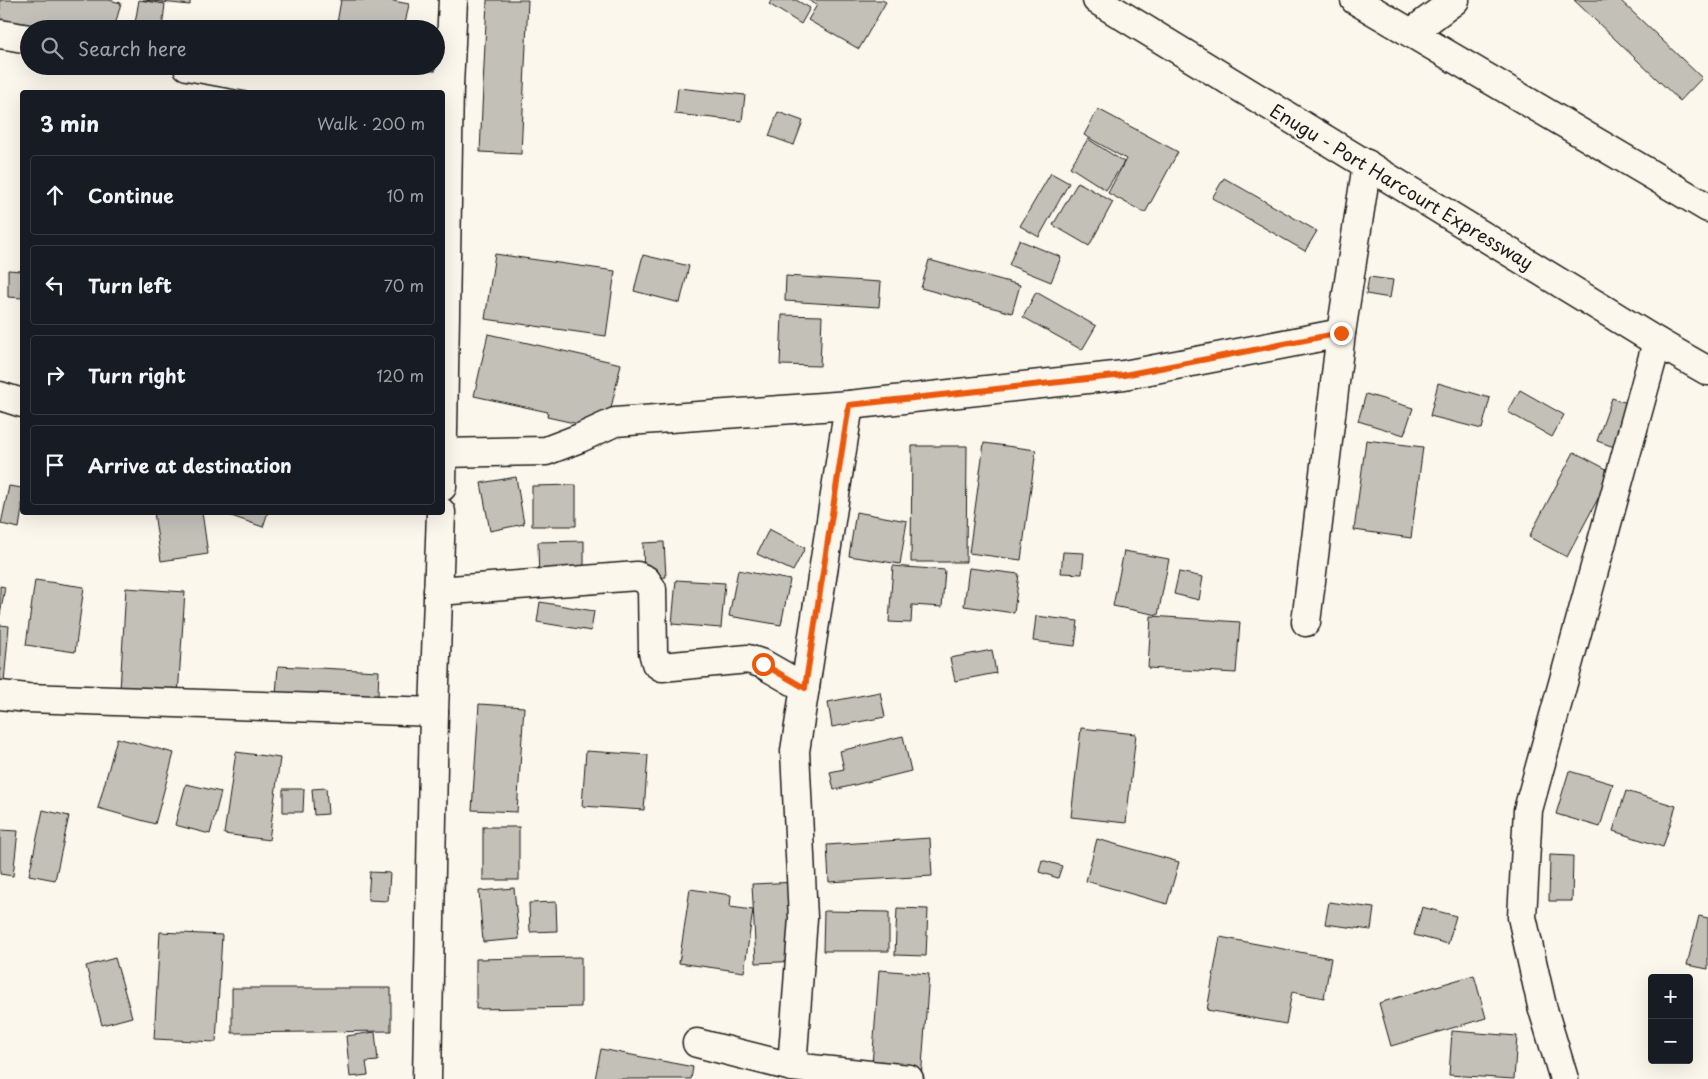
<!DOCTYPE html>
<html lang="en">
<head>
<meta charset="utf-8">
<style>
  body { margin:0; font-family:"Playpen Sans",sans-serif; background:#242831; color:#f1f3f6 }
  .controls { position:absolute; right:15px; bottom:15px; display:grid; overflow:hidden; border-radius:5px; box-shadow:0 5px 20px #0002 }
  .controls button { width:45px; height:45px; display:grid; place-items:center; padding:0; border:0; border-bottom:1px solid #363941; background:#171b24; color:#f1f3f6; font:25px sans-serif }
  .stop { position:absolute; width:15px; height:15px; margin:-11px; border:4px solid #ea580c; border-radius:50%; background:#fff }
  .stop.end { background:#ea580c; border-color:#fff; box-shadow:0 1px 5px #0008 }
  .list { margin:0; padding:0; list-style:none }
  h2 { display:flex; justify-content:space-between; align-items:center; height:65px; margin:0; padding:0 20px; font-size:21px }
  h2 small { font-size:16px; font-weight:400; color:#9ea1a6 }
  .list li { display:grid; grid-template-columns:32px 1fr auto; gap:15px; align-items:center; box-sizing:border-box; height:80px; margin:0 10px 10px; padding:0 10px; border:1px solid #363941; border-radius:5px }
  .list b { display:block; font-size:19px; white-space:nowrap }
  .list em { font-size:16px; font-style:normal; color:#9ea1a6 }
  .icon { flex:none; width:28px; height:28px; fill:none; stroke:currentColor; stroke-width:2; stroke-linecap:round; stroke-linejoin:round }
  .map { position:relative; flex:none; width:1708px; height:1079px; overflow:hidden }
  .search { position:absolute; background:#171b24; box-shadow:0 5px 20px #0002; left:20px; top:20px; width:425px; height:55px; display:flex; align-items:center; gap:12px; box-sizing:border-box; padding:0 18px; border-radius:28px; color:#9ea1a6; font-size:19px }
  .panel { position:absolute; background:#171b24; box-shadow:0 5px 20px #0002; left:20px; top:90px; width:425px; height:425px; border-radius:5px }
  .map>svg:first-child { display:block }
  .building { fill:#c3c0b8; stroke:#1c1c1c }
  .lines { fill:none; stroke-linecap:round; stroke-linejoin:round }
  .minor-casing { stroke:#1c1c1c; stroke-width:31 }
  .major-casing { stroke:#1c1c1c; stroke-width:31 }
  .highway-casing { stroke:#1c1c1c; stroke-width:31 }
  .minor { stroke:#fbf7ec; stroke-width:28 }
  .major { stroke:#fbf7ec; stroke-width:28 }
  .highway { stroke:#fbf7ec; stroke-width:28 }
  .route { stroke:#ea580c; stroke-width:6 }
  .labels { text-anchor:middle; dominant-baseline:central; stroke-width:4; stroke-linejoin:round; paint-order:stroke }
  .street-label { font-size:18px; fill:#1c1c1c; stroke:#fbf7ec }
</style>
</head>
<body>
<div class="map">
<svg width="1708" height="1079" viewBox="0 0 1708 1079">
  <rect width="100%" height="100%" fill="#fbf7ec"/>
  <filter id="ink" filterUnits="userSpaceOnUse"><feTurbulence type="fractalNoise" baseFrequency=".02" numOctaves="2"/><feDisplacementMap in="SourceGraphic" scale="10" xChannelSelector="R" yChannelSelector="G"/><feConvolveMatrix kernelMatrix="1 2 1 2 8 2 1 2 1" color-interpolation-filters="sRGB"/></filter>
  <g filter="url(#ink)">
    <!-- building -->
    <g class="building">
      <polygon points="0,0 109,0 121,3 114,29 34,29 0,19"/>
      <polygon points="139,0 165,4 162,29 134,29"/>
      <polygon points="143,0 190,0 190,5"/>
      <polygon points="341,0 388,0 409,4 404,29 336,29"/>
      <polygon points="487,0 528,0 521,154 480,152"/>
      <polygon points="772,0 796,0 810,8 801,24 769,4"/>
      <polygon points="808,0 882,0 886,2 859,49 808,20 817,5"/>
      <polygon points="1574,0 1620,0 1702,78 1680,101"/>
      <polygon points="678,88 745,95 742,121 675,114"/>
      <polygon points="1098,109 1178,152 1145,213 1108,193 1126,159 1084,135"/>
      <polygon points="778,112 803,121 794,145 769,136"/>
      <polygon points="1088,139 1124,162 1106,190 1070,167"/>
      <polygon points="1051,173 1069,183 1039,237 1020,226"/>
      <polygon points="1224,178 1317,231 1305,251 1212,198"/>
      <polygon points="1078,182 1113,202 1089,246 1053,225"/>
      <polygon points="1019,240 1061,257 1051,282 1009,265"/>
      <polygon points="495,254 615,271 606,336 485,319"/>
      <polygon points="643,255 689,266 680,303 634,291"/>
      <polygon points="929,260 1020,285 1012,313 921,288"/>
      <polygon points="8,270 22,271 22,298 8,297"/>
      <polygon points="786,276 881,282 879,307 785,301"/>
      <polygon points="1369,277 1393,280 1390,298 1366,294"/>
      <polygon points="1036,292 1096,326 1082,350 1023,317"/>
      <polygon points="782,315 822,316 820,366 780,365"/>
      <polygon points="488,334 621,364 606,430 547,417 548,412 474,396"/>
      <polygon points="1438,383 1490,398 1482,429 1430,416"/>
      <polygon points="1520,390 1564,415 1552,437 1508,412"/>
      <polygon points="1366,394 1413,408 1404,435 1358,421"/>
      <polygon points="1612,398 1636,406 1620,449 1597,441"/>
      <polygon points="1366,440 1423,447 1411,538 1354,530"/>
      <polygon points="984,443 1036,450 1021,560 969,553"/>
      <polygon points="912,446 967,446 966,562 911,562"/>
      <polygon points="1574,452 1612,472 1567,557 1529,537"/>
      <polygon points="516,477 524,524 490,531 481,483"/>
      <polygon points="576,485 576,526 532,526 532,486"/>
      <polygon points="9,486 22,488 22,509 19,528 1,524"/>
      <polygon points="154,512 202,512 208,554 161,561"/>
      <polygon points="220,512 268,512 263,527"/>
      <polygon points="856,512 907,521 900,564 849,556"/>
      <polygon points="769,529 805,548 793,571 757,554"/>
      <polygon points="584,541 584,582 539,583 538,542"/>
      <polygon points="664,542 666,577 644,579 643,543"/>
      <polygon points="1124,551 1169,559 1158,615 1113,606"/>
      <polygon points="1063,552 1084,553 1082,574 1061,573"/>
      <polygon points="893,566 945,570 942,607 912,605 911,623 889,622"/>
      <polygon points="969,568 1019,574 1014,613 964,606"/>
      <polygon points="738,570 790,580 781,625 729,616"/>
      <polygon points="1179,572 1203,577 1199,600 1174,594"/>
      <polygon points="35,580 84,587 75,652 26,645"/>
      <polygon points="676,580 725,583 721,628 672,624"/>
      <polygon points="0,586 5,587 0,615"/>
      <polygon points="126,588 185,592 177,710 119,707"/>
      <polygon points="540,602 594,611 591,631 537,622"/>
      <polygon points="1036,616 1078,621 1075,646 1033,641"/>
      <polygon points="1151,616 1240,622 1236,673 1148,668"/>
      <polygon points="0,625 9,626 3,693 0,693"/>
      <polygon points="992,650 996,673 955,681 950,658"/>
      <polygon points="278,666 379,671 377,716 275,711"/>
      <polygon points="880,692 885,717 832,727 828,702"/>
      <polygon points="479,704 524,707 517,812 472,810"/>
      <polygon points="1081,728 1136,734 1126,823 1071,817"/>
      <polygon points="903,736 911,771 834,790 830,772 844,769 840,751"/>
      <polygon points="117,738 174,753 155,824 98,808"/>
      <polygon points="586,751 648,755 644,810 582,806"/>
      <polygon points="236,752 280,758 269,840 224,834"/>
      <polygon points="1569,771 1613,784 1600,827 1556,814"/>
      <polygon points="186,784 221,792 210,834 175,825"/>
      <polygon points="326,788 328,814 314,815 312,789"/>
      <polygon points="283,789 304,789 303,812 283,812"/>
      <polygon points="1626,791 1676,806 1663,847 1613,831"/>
      <polygon points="43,810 69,816 55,880 29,875"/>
      <rect x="483" y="827" width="36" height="53"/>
      <polygon points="0,830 18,831 13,876 0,874"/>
      <polygon points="930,838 932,876 829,882 827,845"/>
      <polygon points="1097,839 1179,862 1167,904 1086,881"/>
      <polygon points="1550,855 1573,856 1572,901 1549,901"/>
      <polygon points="1042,860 1062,866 1058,878 1039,872"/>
      <polygon points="370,872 390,873 388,901 368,900"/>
      <polygon points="798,882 801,961 756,963 752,884"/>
      <polygon points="514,888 519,939 483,942 479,891"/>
      <polygon points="690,889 731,895 730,907 753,910 744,972 679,963"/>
      <polygon points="556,902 557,931 530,932 529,903"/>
      <polygon points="1329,902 1374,908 1371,930 1325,924"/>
      <polygon points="1422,907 1456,916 1448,944 1414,935"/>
      <polygon points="897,908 928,909 926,956 895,955"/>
      <polygon points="824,911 889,912 889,951 823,951"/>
      <polygon points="1699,916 1708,918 1708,969 1687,965"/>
      <polygon points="160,932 222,935 216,1042 154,1039"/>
      <polygon points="1220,937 1331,958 1324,998 1292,992 1286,1024 1207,1010"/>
      <polygon points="581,957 581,1007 476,1009 476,959"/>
      <polygon points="115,958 132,1017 102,1025 86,966"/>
      <polygon points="879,970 929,974 921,1079 871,1079"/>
      <polygon points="1474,975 1486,1018 1391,1046 1379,1003"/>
      <polygon points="232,988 391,988 391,1031 232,1033"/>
      <polygon points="1452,1031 1517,1036 1514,1079 1449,1075"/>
      <polygon points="375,1032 378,1061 366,1062 368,1075 350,1077 346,1036"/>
      <polygon points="601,1049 693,1067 691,1079 595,1079"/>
    </g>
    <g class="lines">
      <!-- minor casing -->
      <g class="minor-casing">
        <g id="minor">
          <polyline points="1411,33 1455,0"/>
          <polyline points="0,34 29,39"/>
          <polyline points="187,66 265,80 449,86"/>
          <polyline points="0,396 22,403"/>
          <polyline points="442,453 546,451 580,438 615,422 849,405 1124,375 1341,333"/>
          <polyline points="438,591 637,576 646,580 652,589 653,652 656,663 662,667 748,659 763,664 805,688"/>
          <polyline points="1306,622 1341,333 1367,164"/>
          <polyline points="0,695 27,698 434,712"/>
          <polyline points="697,1043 792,1067 909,1079"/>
          <polyline points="792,1067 803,918 795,751 849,405"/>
          <polyline points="1564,1079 1542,1006 1522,917 1528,810 1657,342"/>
        </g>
      </g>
      <!-- major casing -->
      <g class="major-casing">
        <g id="major">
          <polyline points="442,487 449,86 453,0"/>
          <polyline points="427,1079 434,712 441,512"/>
        </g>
      </g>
      <!-- highway casing -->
      <g class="highway-casing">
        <g id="highway">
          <polyline points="1097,0 1657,342 1708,371"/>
          <polyline points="1355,0 1708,208"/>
        </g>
      </g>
      <!-- minor -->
      <use href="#minor" class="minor"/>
      <!-- major -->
      <use href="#major" class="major"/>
      <!-- highway -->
      <use href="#highway" class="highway"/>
    </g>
  </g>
  <g class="lines" filter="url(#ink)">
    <!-- route -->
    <polyline class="route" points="763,664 805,688 849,405 1124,375 1341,333"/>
  </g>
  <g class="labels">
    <!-- street labels -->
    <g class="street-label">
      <text transform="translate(1402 186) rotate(31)">Enugu - Port Harcourt Expressway</text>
    </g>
  </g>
</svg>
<div class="controls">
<button>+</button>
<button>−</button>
</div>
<div class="stop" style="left:763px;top:664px"></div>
<div class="stop end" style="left:1341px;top:333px"></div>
<div class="search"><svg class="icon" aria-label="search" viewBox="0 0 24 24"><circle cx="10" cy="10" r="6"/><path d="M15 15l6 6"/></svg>Search here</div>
<section class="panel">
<h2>3 min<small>Walk · 200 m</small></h2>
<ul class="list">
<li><svg class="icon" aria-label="ahead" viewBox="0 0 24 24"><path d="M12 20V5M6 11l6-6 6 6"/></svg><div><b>Continue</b></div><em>10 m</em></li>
<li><svg class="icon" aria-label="left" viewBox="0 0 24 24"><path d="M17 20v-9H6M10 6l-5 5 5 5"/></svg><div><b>Turn left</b></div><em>70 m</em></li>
<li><svg class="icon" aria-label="right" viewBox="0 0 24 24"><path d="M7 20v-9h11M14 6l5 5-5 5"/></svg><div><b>Turn right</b></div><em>120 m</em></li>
<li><svg class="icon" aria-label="arrive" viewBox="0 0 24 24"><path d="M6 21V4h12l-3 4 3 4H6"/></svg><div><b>Arrive at destination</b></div></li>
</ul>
</section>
</div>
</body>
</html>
